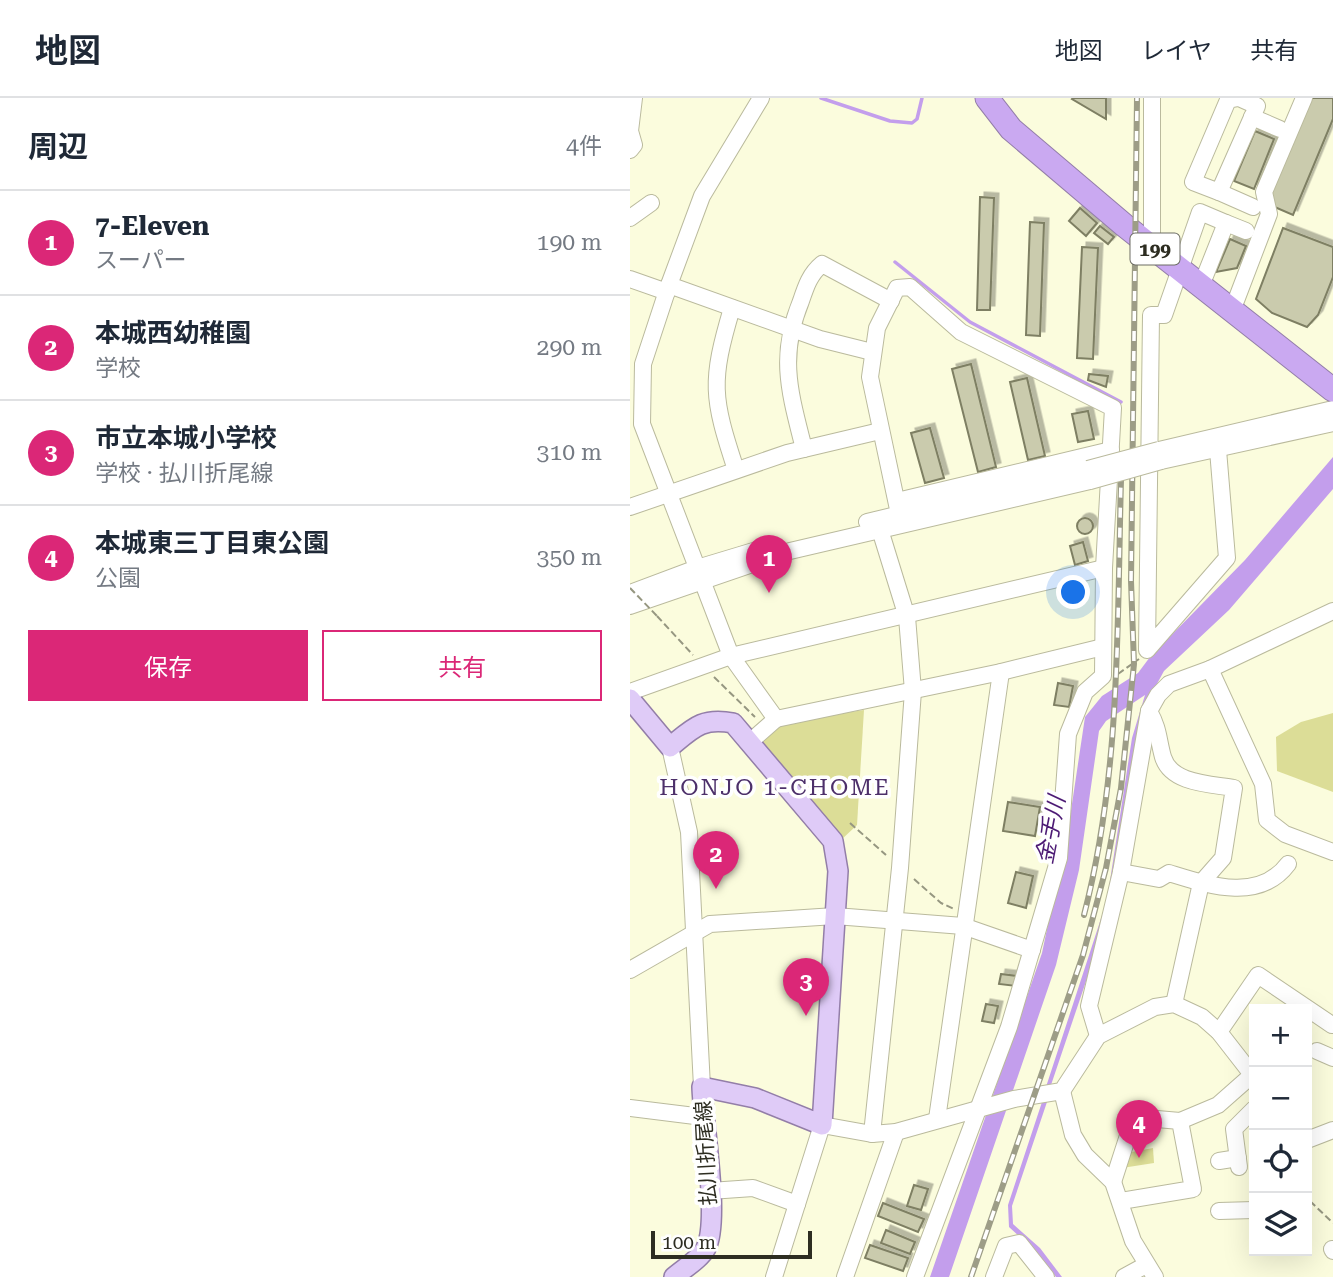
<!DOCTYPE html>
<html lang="ja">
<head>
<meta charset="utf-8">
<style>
  body { margin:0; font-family:"Roboto Serif","Noto Sans JP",serif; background:#f6f6f7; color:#1f2937 }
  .controls { position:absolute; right:21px; bottom:21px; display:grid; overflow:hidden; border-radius:0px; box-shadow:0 7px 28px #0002 }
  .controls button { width:63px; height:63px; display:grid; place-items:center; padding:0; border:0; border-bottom:2px solid #e0e1e3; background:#fff; color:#1f2937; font:35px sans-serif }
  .scale { position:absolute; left:21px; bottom:18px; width:161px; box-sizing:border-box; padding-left:7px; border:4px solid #2d2d21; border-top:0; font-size:19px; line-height:24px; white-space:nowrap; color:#2d2d21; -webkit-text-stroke:5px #fff; paint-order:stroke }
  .you { position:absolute; left:444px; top:495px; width:24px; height:24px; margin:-18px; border:5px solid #fff; border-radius:50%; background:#1a73e8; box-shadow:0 0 0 10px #1a73e833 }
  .badge { display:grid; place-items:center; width:46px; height:46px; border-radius:50%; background:#db2777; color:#fff; font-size:23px; font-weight:700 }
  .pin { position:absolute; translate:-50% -58px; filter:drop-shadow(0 2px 4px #0008) }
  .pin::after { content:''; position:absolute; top:37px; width:24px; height:21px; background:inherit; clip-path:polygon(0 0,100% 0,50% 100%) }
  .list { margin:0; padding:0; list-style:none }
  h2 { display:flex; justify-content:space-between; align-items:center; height:91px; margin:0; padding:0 28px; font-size:30px }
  h2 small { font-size:23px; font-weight:400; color:#747a83 }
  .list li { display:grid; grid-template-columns:46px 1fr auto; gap:21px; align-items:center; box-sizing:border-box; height:105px; padding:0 28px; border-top:2px solid #e0e1e3 }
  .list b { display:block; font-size:26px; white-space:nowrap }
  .list p { margin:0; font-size:23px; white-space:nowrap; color:#747a83 }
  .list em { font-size:23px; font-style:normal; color:#747a83 }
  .actions { display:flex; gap:14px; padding:21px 28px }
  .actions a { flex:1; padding:16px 0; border:2px solid #db2777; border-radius:0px; text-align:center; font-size:24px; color:#db2777 }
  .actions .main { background:#db2777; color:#fff }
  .icon { flex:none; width:38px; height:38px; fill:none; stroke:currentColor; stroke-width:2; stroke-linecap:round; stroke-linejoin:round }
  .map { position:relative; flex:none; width:703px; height:1179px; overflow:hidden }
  header { display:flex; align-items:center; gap:42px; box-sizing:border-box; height:98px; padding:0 35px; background:#fff; border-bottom:2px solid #e0e1e3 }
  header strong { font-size:33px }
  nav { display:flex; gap:38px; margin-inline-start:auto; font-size:24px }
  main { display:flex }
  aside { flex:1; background:#fff }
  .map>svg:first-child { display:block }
  .green { fill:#dcdd97 }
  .water { fill:#c39eec }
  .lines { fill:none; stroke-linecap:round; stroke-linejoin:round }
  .stream { stroke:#c39eec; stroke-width:3.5 }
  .building { fill:#cacbad; stroke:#7e7f63; stroke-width:2; filter:url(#shadow) }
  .minor-casing { stroke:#baba9d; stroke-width:18 }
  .major-casing { stroke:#937ea8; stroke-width:22 }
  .highway-casing { stroke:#937ea8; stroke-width:25 }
  .path { stroke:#969781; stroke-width:2; stroke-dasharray:7 3.5; stroke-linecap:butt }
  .minor { stroke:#fff; stroke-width:16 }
  .major { stroke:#dfcbf7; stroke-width:19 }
  .highway { stroke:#caa9f1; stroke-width:23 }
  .rail-casing { stroke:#9d9d87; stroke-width:6 }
  .rail { stroke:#fff; stroke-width:3.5; stroke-dasharray:10; stroke-linecap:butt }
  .minor-bridge-casing { stroke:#baba9d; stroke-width:18; stroke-linecap:butt }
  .path-bridge { stroke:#969781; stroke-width:2; stroke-dasharray:7 3.5; stroke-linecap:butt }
  .minor-bridge { stroke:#fff; stroke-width:16 }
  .labels { text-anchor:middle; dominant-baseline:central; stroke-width:7; stroke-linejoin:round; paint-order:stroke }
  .shield { fill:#fff; stroke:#6c6c64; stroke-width:2 }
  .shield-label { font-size:19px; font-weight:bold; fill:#2d2d21 }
  .street-label { font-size:21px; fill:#2d2d21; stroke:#fff }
  .neighbourhood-label { font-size:23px; letter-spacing:2px; fill:#4d306a; stroke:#fff }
  .water-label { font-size:23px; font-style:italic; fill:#4c1a74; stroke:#fff }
</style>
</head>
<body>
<header>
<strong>地図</strong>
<nav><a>地図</a><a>レイヤ</a><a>共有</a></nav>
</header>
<main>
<aside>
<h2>周辺<small>4件</small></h2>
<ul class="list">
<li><span class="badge">1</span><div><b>7-Eleven</b><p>スーパー</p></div><em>190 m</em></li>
<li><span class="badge">2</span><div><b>本城西幼稚園</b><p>学校</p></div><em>290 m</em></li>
<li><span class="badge">3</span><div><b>市立本城小学校</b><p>学校 · 払川折尾線</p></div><em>310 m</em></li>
<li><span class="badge">4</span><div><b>本城東三丁目東公園</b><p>公園</p></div><em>350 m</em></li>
</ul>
<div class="actions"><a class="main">保存</a><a>共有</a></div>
</aside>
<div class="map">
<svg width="703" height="1179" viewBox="0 0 703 1179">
  <defs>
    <filter id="shadow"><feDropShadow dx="4.5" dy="-4.5" stdDeviation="0" flood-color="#0004"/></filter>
  </defs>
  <rect width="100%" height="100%" fill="#fbfcdd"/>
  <!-- green -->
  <g class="green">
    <polygon points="234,612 227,727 210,743 130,645 149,625"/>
    <polygon points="703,615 703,694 647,673 646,639 671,624"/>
    <polygon points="523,1050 524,1065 492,1070 496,1055"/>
  </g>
  <!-- water -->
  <g class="water">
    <polygon points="703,359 703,391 599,512 534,573 522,595 472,836 420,990 415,992 477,802 502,640 515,597 476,623 469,633 449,772 426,867 319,1179 300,1179 412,855 439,726 455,619 472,598 508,575 520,559 615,462"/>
    <polygon points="412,1004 417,1004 382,1108 383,1126 410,1150 432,1179 426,1179 406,1154 379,1129 378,1107"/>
  </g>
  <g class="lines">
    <!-- stream -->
    <g class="stream">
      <polyline points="191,0 260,23 282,25 287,21 292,0"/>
      <polyline points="265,164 340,224 491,304"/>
    </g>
  </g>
  <!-- building -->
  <g class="building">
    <polygon points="443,0 476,0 476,21 442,1"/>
    <polygon points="679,0 703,0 703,21 663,117 640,107 639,96"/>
    <polygon points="625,33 644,41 624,91 604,83"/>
    <polygon points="350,99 364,100 360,212 347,212"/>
    <polygon points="450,110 467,125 456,138 439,123"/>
    <polygon points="400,124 414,125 410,238 396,237"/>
    <polygon points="470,128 484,139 478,146 464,135"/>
    <polygon points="653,130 703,149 703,179 688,217 677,229 642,215 626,201"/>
    <polygon points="600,141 616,148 607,170 586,174"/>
    <polygon points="452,149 468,150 463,261 447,260"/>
    <polygon points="341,266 366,369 348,374 322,271"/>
    <polygon points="459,276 478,278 476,289 458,282"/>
    <polygon points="397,280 415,358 398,362 380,284"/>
    <polygon points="458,313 464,341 448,344 442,316"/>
    <polygon points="300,330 314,380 295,385 281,335"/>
    <circle cx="455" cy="428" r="8"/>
    <polygon points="453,444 458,463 445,467 440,448"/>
    <polygon points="428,585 443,588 439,609 424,607"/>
    <polygon points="378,704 410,709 405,738 373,733"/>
    <polygon points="386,774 403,778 396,810 378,805"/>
    <polygon points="371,876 387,878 386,888 369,886"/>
    <polygon points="356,906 368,908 364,925 352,923"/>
    <polygon points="284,1087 298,1091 291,1112 277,1108"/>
    <polygon points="253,1105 294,1121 288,1134 248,1118"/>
    <polygon points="256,1132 285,1144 280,1156 251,1145"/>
    <polygon points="240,1147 278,1160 273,1173 235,1160"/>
  </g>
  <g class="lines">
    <!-- minor casing -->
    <g class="minor-casing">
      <g id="minor">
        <polyline points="131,0 72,98 39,187 13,266 12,326 101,558 146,621 371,574 473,549"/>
        <polyline points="608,0 598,2 563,84 589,94 627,8 609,0"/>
        <polyline points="622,19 650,31"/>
        <polyline points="0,52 4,47 0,33 4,0"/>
        <polyline points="589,94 623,109"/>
        <polyline points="0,120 21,105"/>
        <polyline points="522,148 522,0"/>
        <polyline points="0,181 37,194"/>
        <polyline points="39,187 190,241 242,254"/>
        <polyline points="571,188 596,125 616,133"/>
        <path d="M102,210C80,284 82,299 106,372"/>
        <polyline points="602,213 639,116 634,94 674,0"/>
        <path d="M174,351C160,295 148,259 171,203C176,188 180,176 192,166L261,203"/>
        <polyline points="529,352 703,311"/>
        <polyline points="588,352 597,460 517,552 521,217 534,217 570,114 596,125"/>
        <polyline points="531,363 703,325"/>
        <polyline points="267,403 481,352"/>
        <polyline points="0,409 157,355 250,333"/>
        <polyline points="269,416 240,279 247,230 267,190 280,189 331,234 483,310 474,470 473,578 455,594 438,636 429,760 379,929 285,1179"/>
        <polyline points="237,424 458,371"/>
        <polyline points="0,495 67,470 130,451"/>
        <polyline points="0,508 160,453 460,383"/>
        <polyline points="580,571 633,686 637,722 655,736 703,754"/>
        <polyline points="0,594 101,558 474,470"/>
        <path d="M519,613C529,631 528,641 533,659C541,686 581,686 604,690L593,760L571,785L544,906"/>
        <polyline points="121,643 146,621"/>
        <polyline points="40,649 59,734 72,989"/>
        <path d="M491,774L529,781L539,775C578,787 629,805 658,766"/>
        <polyline points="0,872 80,826 205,818 333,828 402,852"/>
        <polyline points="589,934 628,877 702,927"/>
        <polyline points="468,938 459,908 491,774 519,613 528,597 539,586 580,571 703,513"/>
        <polyline points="687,953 703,960"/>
        <polyline points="432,993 443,1037 455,1057 483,1084 503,1143 525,1179"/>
        <polyline points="0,1010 73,1019"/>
        <polyline points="307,1021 371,574"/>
        <polyline points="550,1023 588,1007 622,977"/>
        <polyline points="242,1036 270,770 283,593 277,519 247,422"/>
        <polyline points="677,1042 703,1032"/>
        <polyline points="589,1063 608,1060"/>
        <polyline points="609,1069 604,1031 624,1011"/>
        <polyline points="483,1084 504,1019 550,1023 563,1091 491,1103"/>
        <polyline points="80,1093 123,1090 167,1106"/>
        <polyline points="589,1113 624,1112"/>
        <polyline points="702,1151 703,1153"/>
        <polyline points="144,1179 192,1027 242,1036 266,1034 384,1001 432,993 468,938 525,909 544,906 572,919 589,934 624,979"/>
        <polyline points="215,1179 266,1034"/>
        <polyline points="364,1179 376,1148 389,1145 416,1179"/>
        <polyline points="494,1179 516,1167"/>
      </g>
    </g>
    <!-- major casing -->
    <g class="major-casing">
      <path id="major" d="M0,601L40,649C63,630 72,619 103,625L203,743L208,773L192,1027L125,1000L72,989C73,1025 90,1122 76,1150C70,1161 53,1171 44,1179"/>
    </g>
    <!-- highway casing -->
    <g class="highway-casing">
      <polyline id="highway" points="357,0 381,31 494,127 703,292"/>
    </g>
    <!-- path -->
    <g class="path">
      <polyline points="27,518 63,557"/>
      <polyline points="488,576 509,561"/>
      <polyline points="84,579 125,619"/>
      <polyline points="220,725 256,757"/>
      <polyline points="284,781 311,805 324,811"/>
      <polyline points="677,1093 681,1104 703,1125"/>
    </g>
    <!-- minor -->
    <use href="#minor" class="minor"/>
    <!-- major -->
    <use href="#major" class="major"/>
    <!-- highway -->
    <use href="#highway" class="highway"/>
    <!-- rail casing -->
    <g class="rail-casing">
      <g id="rail">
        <path d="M454,817C491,674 487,528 491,382"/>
        <polyline points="341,1179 453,857 476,770 491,690 504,566 501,483 507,0"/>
      </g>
    </g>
    <!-- rail -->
    <use href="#rail" class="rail"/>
    <!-- minor-bridge casing -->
    <g class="minor-bridge-casing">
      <g id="minor-bridge">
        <polyline points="458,371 529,352"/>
        <polyline points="460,383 531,363"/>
      </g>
    </g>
    <!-- path-bridge -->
    <polyline class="path-bridge" points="0,490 27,518"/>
    <!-- minor-bridge -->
    <use href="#minor-bridge" class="minor-bridge"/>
  </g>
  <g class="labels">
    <!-- shield labels -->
    <rect class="shield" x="500.5" y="135.5" width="49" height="31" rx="5"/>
    <g class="shield-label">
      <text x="525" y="151">199</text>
    </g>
    <!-- street labels -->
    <g class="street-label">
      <text transform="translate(76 1055) rotate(-93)">払川折尾線</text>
    </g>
    <!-- neighbourhood labels -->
    <g class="neighbourhood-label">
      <text x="145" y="689">HONJO 1-CHOME</text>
    </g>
    <!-- water labels -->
    <g class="water-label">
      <text transform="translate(421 732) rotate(-79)">金手川</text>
    </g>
  </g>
</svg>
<div class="controls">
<button>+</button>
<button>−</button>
<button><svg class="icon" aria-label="locate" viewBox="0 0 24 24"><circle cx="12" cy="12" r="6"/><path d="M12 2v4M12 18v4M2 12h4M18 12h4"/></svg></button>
<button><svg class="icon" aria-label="layers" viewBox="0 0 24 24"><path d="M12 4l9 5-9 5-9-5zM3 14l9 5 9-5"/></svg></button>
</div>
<div class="scale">100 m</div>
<div class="you"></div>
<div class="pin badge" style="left:139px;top:495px">1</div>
<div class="pin badge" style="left:86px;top:791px">2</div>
<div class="pin badge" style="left:176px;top:918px">3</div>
<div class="pin badge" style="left:509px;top:1060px">4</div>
</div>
</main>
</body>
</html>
